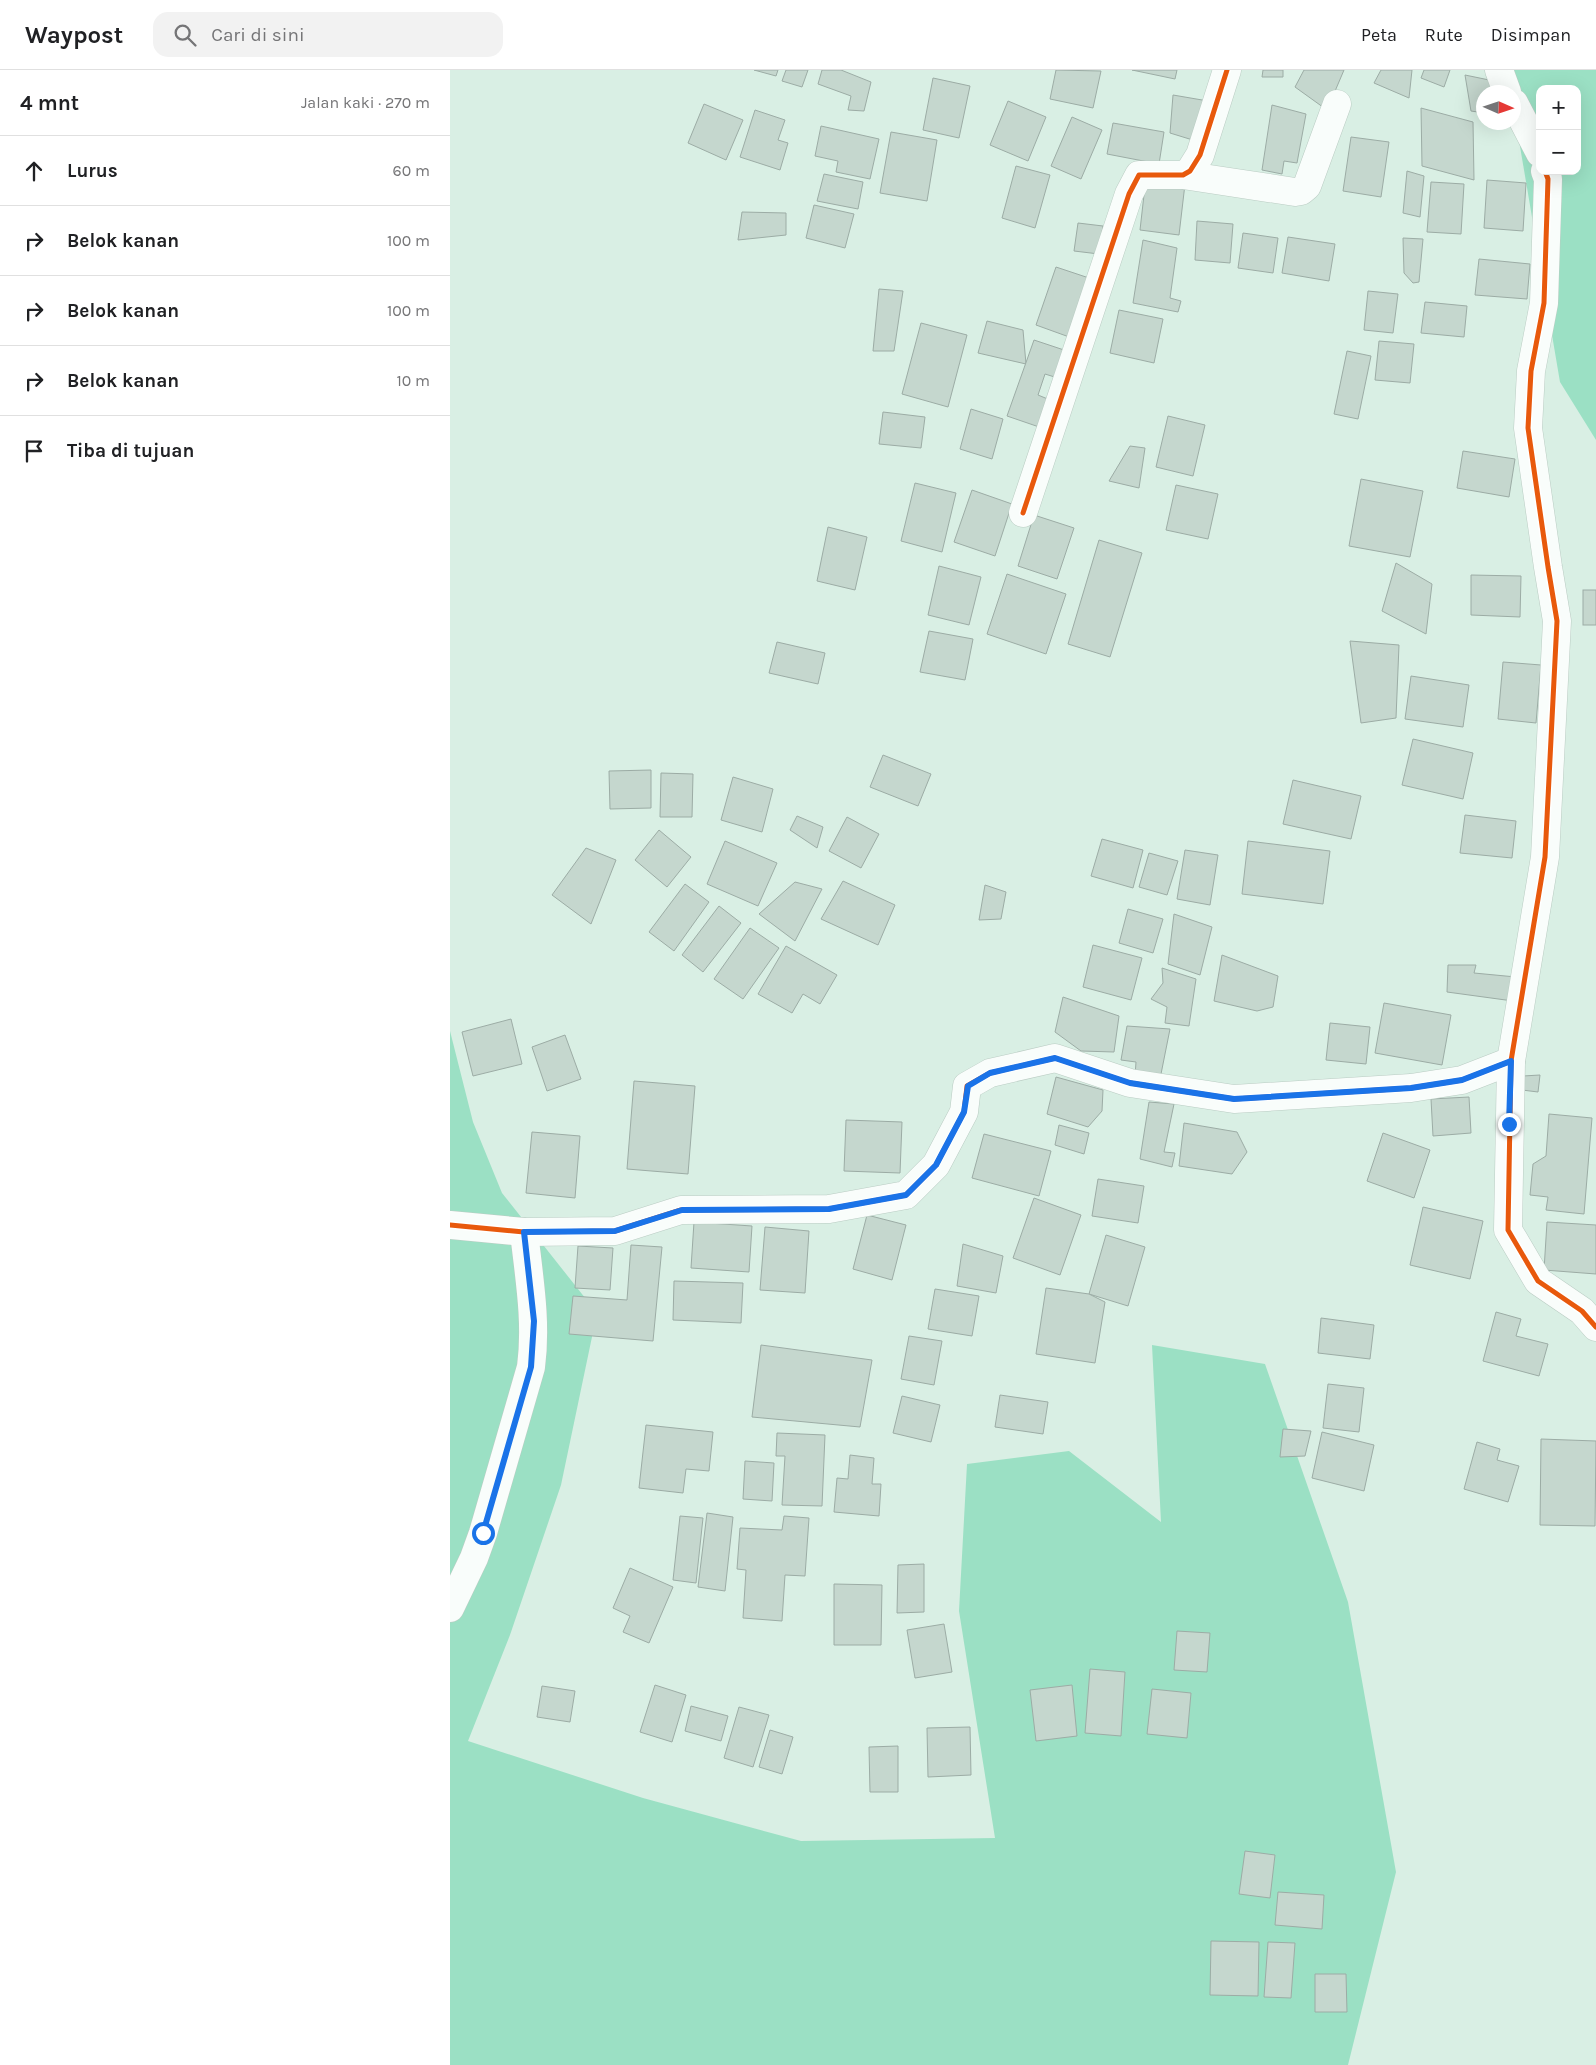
<!DOCTYPE html>
<html lang="id">
<head>
<meta charset="utf-8">
<style>
  body { margin:0; font-family:Karla,sans-serif; background:#f2f2f2; color:#202124 }
  .controls { position:absolute; right:15px; top:15px; display:grid; overflow:hidden; border-radius:10px; box-shadow:0 5px 20px #0002 }
  .controls button { width:45px; height:45px; display:grid; place-items:center; padding:0; border:0; border-bottom:1px solid #e0e0e0; background:#fff; color:#202124; font:25px sans-serif }
  .compass { position:absolute; left:1026px; top:15px; width:45px; height:45px; border-radius:50%; background:#fff; box-shadow:0 5px 20px #0002; rotate:93deg }
  .stop { position:absolute; width:15px; height:15px; margin:-11px; border:4px solid #1a73e8; border-radius:50%; background:#fff }
  .stop.end { background:#1a73e8; border-color:#fff; box-shadow:0 1px 5px #0008 }
  .list { margin:0; padding:0; list-style:none }
  h2 { display:flex; justify-content:space-between; align-items:center; height:65px; margin:0; padding:0 20px; font-size:21px }
  h2 small { font-size:16px; font-weight:400; color:#757577 }
  .list li { display:grid; grid-template-columns:32px 1fr auto; gap:15px; align-items:center; box-sizing:border-box; height:70px; padding:0 20px; border-top:1px solid #e0e0e0 }
  .list b { display:block; font-size:19px; white-space:nowrap }
  .list em { font-size:16px; font-style:normal; color:#757577 }
  .icon { flex:none; width:28px; height:28px; fill:none; stroke:currentColor; stroke-width:2; stroke-linecap:round; stroke-linejoin:round }
  .map { position:relative; flex:none; width:1146px; height:1995px; overflow:hidden }
  header { display:flex; align-items:center; gap:30px; box-sizing:border-box; height:70px; padding:0 25px; background:#fff; border-bottom:1px solid #e0e0e0 }
  header strong { font-size:24px }
  nav { display:flex; gap:28px; margin-inline-start:auto; font-size:18px }
  .search { width:350px; height:45px; background:#f2f2f2; display:flex; align-items:center; gap:12px; box-sizing:border-box; padding:0 18px; border-radius:15px; color:#757577; font-size:19px }
  main { display:flex }
  aside { flex:1; background:#fff }
  .map>svg:first-child { display:block }
  .forest { fill:#9be0c4; fill-rule:evenodd }
  .building { fill:#c5d7ce; stroke:#9caca5 }
  .lines { fill:none; stroke-linecap:round; stroke-linejoin:round }
  .minor-casing { stroke:#baccc3; stroke-width:29 }
  .minor { stroke:#f9fdfb; stroke-width:28 }
  .cycleway-casing { stroke:#fff; stroke-width:8 }
  .cycleway { stroke:#e8590c; stroke-width:5 }
  .route { stroke:#1a73e8; stroke-width:6 }
</style>
</head>
<body>
<header>
<strong>Waypost</strong>
<div class="search"><svg class="icon" aria-label="search" viewBox="0 0 24 24"><circle cx="10" cy="10" r="6"/><path d="M15 15l6 6"/></svg>Cari di sini</div>
<nav><a>Peta</a><a>Rute</a><a>Disimpan</a></nav>
</header>
<main>
<aside>
<h2>4 mnt<small>Jalan kaki · 270 m</small></h2>
<ul class="list">
<li><svg class="icon" aria-label="ahead" viewBox="0 0 24 24"><path d="M12 20V5M6 11l6-6 6 6"/></svg><div><b>Lurus</b></div><em>60 m</em></li>
<li><svg class="icon" aria-label="right" viewBox="0 0 24 24"><path d="M7 20v-9h11M14 6l5 5-5 5"/></svg><div><b>Belok kanan</b></div><em>100 m</em></li>
<li><svg class="icon" aria-label="right" viewBox="0 0 24 24"><path d="M7 20v-9h11M14 6l5 5-5 5"/></svg><div><b>Belok kanan</b></div><em>100 m</em></li>
<li><svg class="icon" aria-label="right" viewBox="0 0 24 24"><path d="M7 20v-9h11M14 6l5 5-5 5"/></svg><div><b>Belok kanan</b></div><em>10 m</em></li>
<li><svg class="icon" aria-label="arrive" viewBox="0 0 24 24"><path d="M6 21V4h12l-3 4 3 4H6"/></svg><div><b>Tiba di tujuan</b></div></li>
</ul>
</aside>
<div class="map">
<svg width="1146" height="1995" viewBox="0 0 1146 1995">
  <rect width="100%" height="100%" fill="#d9efe4"/>
  <!-- forest -->
  <g class="forest">
    <path d="M1057,0H1146V370L1110,312ZM1090,19H1127V101H1090Z"/>
    <polygon points="0,961 23,1052 52,1123 147,1243 111,1415 60,1565 18,1671 193,1728 351,1771 545,1768 509,1541 517,1394 619,1381 711,1452 702,1275 815,1294 898,1532 946,1802 898,1995 0,1995"/>
  </g>
  <!-- building -->
  <g class="building">
    <polygon points="304,0 328,0 326,6"/>
    <polygon points="336,0 358,0 352,17 332,11"/>
    <polygon points="372,0 391,0 421,12 414,41 398,40 401,26 368,14"/>
    <polygon points="606,0 651,1 643,38 600,29"/>
    <polygon points="682,0 727,0 725,9"/>
    <polygon points="813,0 833,0 833,7 812,7"/>
    <polygon points="854,0 894,0 877,40 845,17"/>
    <polygon points="931,0 962,0 959,28 924,13"/>
    <polygon points="974,0 1000,0 994,17 971,8"/>
    <polygon points="1015,5 1044,11 1049,22 1034,22 1034,43 1021,41"/>
    <polygon points="483,8 520,16 509,68 473,60"/>
    <polygon points="723,25 758,31 746,71 720,63"/>
    <polygon points="558,31 596,47 578,91 540,75"/>
    <polygon points="254,34 293,50 276,90 238,73"/>
    <polygon points="822,35 856,44 847,93 834,91 832,104 812,100"/>
    <polygon points="971,38 1023,52 1024,110 972,96"/>
    <polygon points="305,40 335,50 328,70 338,73 330,100 290,87"/>
    <polygon points="622,47 652,60 631,109 601,96"/>
    <polygon points="663,53 714,62 709,94 657,84"/>
    <polygon points="371,56 429,69 420,109 386,102 388,91 365,86"/>
    <polygon points="441,62 487,70 477,131 430,123"/>
    <polygon points="901,67 939,72 931,127 893,121"/>
    <polygon points="566,96 600,105 585,158 552,148"/>
    <polygon points="957,101 974,106 970,147 953,143"/>
    <polygon points="374,104 413,112 408,139 367,131"/>
    <polygon points="1037,110 1076,113 1073,161 1034,158"/>
    <polygon points="981,112 1014,114 1011,164 977,162"/>
    <polygon points="735,114 729,165 690,160 695,116"/>
    <polygon points="364,135 404,144 395,178 356,168"/>
    <polygon points="292,142 336,143 336,165 288,170"/>
    <polygon points="747,151 783,154 780,193 745,190"/>
    <polygon points="628,153 653,156 649,184 624,181"/>
    <polygon points="793,163 828,168 823,203 788,198"/>
    <polygon points="838,167 885,174 879,211 832,203"/>
    <polygon points="953,168 973,169 969,212 963,213 954,203"/>
    <polygon points="693,170 727,178 720,228 731,231 728,242 683,233"/>
    <polygon points="1029,189 1080,194 1077,229 1025,225"/>
    <polygon points="606,197 642,209 622,268 586,255"/>
    <polygon points="429,219 453,221 444,281 423,281"/>
    <polygon points="918,221 948,224 943,263 914,260"/>
    <polygon points="975,232 1017,236 1014,267 971,263"/>
    <polygon points="669,240 713,249 704,293 660,283"/>
    <polygon points="537,251 573,260 576,294 528,283"/>
    <polygon points="471,253 517,265 498,337 452,324"/>
    <polygon points="584,270 620,282 611,309 595,304 588,325 605,332 595,359 557,346"/>
    <polygon points="929,271 964,274 960,313 925,310"/>
    <polygon points="897,281 921,286 908,349 884,344"/>
    <polygon points="521,339 553,349 542,389 510,379"/>
    <polygon points="433,342 475,347 471,378 429,374"/>
    <polygon points="718,346 755,355 743,406 706,397"/>
    <polygon points="680,376 695,378 689,418 659,411"/>
    <polygon points="1013,381 1065,389 1059,427 1007,418"/>
    <polygon points="911,409 973,421 960,487 899,476"/>
    <polygon points="465,413 506,423 492,482 451,471"/>
    <polygon points="726,415 768,424 758,469 716,460"/>
    <polygon points="522,420 562,434 545,486 504,472"/>
    <polygon points="584,445 624,458 607,509 568,496"/>
    <polygon points="378,457 417,467 405,520 367,511"/>
    <polygon points="649,470 692,483 660,587 618,574"/>
    <polygon points="946,493 982,514 976,564 932,541"/>
    <polygon points="489,496 531,507 519,555 478,545"/>
    <polygon points="557,504 616,524 596,584 537,564"/>
    <polygon points="1021,505 1071,506 1070,547 1021,545"/>
    <rect x="1133" y="520" width="13" height="35"/>
    <polygon points="479,561 523,569 515,610 470,602"/>
    <polygon points="900,571 949,575 946,648 911,653"/>
    <polygon points="327,572 375,583 368,614 319,603"/>
    <polygon points="1053,592 1091,595 1086,653 1048,649"/>
    <polygon points="961,606 1019,615 1013,657 955,649"/>
    <polygon points="963,669 1023,683 1013,729 952,715"/>
    <polygon points="433,685 481,704 468,736 420,717"/>
    <polygon points="201,700 201,738 160,739 159,701"/>
    <polygon points="211,703 243,704 242,747 210,747"/>
    <polygon points="283,707 323,719 312,762 271,750"/>
    <polygon points="843,710 911,726 901,769 833,754"/>
    <polygon points="1015,745 1066,751 1062,788 1010,783"/>
    <polygon points="347,746 373,757 367,778 340,760"/>
    <polygon points="397,747 429,764 411,798 379,781"/>
    <polygon points="209,760 241,787 217,817 185,790"/>
    <polygon points="652,769 693,780 683,818 641,806"/>
    <polygon points="275,771 327,793 308,836 257,814"/>
    <polygon points="798,771 880,781 873,834 792,824"/>
    <polygon points="136,778 166,790 141,854 102,825"/>
    <polygon points="735,780 768,785 760,835 727,829"/>
    <polygon points="699,783 728,791 717,825 689,817"/>
    <polygon points="393,811 445,835 428,875 371,849"/>
    <polygon points="345,812 372,819 345,871 309,844"/>
    <polygon points="235,814 259,832 224,881 199,862"/>
    <polygon points="535,815 556,822 551,849 529,850"/>
    <polygon points="269,836 291,853 253,902 232,885"/>
    <polygon points="678,839 713,849 703,883 669,873"/>
    <polygon points="724,844 762,857 750,905 718,894"/>
    <polygon points="300,858 329,878 293,929 264,909"/>
    <polygon points="643,875 692,888 681,930 633,917"/>
    <polygon points="336,876 387,905 370,934 353,924 342,943 308,924"/>
    <polygon points="772,885 828,906 823,937 807,941 764,931"/>
    <polygon points="998,895 1026,895 1024,903 1066,907 1063,931 997,922"/>
    <polygon points="712,898 746,909 739,956 715,953 717,937 701,929 713,913"/>
    <polygon points="613,927 669,946 664,982 631,981 605,962"/>
    <polygon points="934,933 1001,945 992,995 925,983"/>
    <polygon points="61,949 72,994 23,1006 12,962"/>
    <polygon points="880,953 920,957 916,994 876,990"/>
    <polygon points="677,956 720,959 709,1014 685,1006 686,992 671,990"/>
    <polygon points="115,965 131,1009 97,1021 82,977"/>
    <polygon points="1090,1005 1088,1022 1072,1020 1073,1006"/>
    <polygon points="606,1007 653,1020 652,1041 638,1057 597,1044"/>
    <polygon points="184,1011 245,1016 238,1104 177,1099"/>
    <polygon points="1019,1027 1021,1063 983,1066 981,1029"/>
    <polygon points="699,1032 724,1034 714,1082 725,1083 722,1097 690,1089"/>
    <polygon points="1099,1044 1142,1048 1134,1144 1096,1140 1098,1127 1080,1125 1083,1094 1096,1086"/>
    <polygon points="396,1050 452,1052 450,1103 394,1101"/>
    <polygon points="734,1053 787,1062 797,1082 782,1104 729,1096"/>
    <polygon points="609,1055 639,1063 634,1084 605,1075"/>
    <polygon points="82,1062 130,1066 125,1128 76,1123"/>
    <polygon points="933,1063 980,1080 964,1128 917,1111"/>
    <polygon points="534,1064 601,1081 589,1126 522,1108"/>
    <polygon points="648,1109 694,1116 688,1153 642,1146"/>
    <polygon points="584,1128 631,1145 610,1205 563,1188"/>
    <polygon points="973,1137 1033,1151 1020,1209 960,1195"/>
    <polygon points="417,1145 456,1155 442,1210 403,1199"/>
    <polygon points="244,1152 302,1156 299,1202 241,1198"/>
    <polygon points="1097,1152 1146,1155 1146,1204 1094,1200"/>
    <polygon points="315,1157 359,1161 355,1223 310,1220"/>
    <polygon points="656,1165 695,1177 678,1236 639,1224"/>
    <polygon points="513,1174 553,1186 546,1223 507,1216"/>
    <polygon points="181,1175 212,1177 203,1271 119,1264 123,1226 177,1230"/>
    <polygon points="128,1176 163,1178 160,1220 125,1218"/>
    <polygon points="224,1211 293,1213 291,1253 223,1250"/>
    <polygon points="596,1218 639,1224 655,1232 645,1293 586,1284"/>
    <polygon points="485,1219 529,1226 522,1266 478,1259"/>
    <polygon points="1046,1242 1071,1249 1066,1266 1098,1274 1089,1306 1033,1291"/>
    <polygon points="871,1248 924,1255 920,1289 868,1283"/>
    <polygon points="459,1266 492,1271 484,1315 451,1309"/>
    <polygon points="311,1275 422,1290 410,1357 302,1347"/>
    <polygon points="878,1314 914,1318 909,1362 873,1358"/>
    <polygon points="550,1325 598,1332 593,1364 545,1357"/>
    <polygon points="452,1326 490,1335 481,1372 443,1363"/>
    <polygon points="196,1355 263,1362 259,1401 236,1399 233,1423 189,1418"/>
    <polygon points="833,1359 861,1361 855,1386 830,1387"/>
    <polygon points="872,1362 924,1375 914,1421 862,1408"/>
    <polygon points="327,1363 375,1365 372,1436 332,1435 335,1386 326,1386"/>
    <polygon points="1091,1369 1146,1371 1145,1456 1090,1455"/>
    <polygon points="1027,1372 1050,1379 1047,1390 1069,1396 1058,1432 1014,1419"/>
    <polygon points="400,1385 424,1388 422,1414 431,1414 429,1446 384,1442 387,1408 398,1409"/>
    <polygon points="295,1391 324,1393 322,1431 293,1429"/>
    <polygon points="257,1443 283,1447 275,1521 248,1517"/>
    <polygon points="230,1446 253,1448 246,1513 223,1510"/>
    <polygon points="334,1446 359,1448 355,1506 335,1505 332,1551 293,1548 296,1500 287,1499 290,1458 332,1460"/>
    <polygon points="474,1494 474,1542 447,1543 448,1495"/>
    <polygon points="180,1498 223,1517 199,1573 173,1562 180,1546 163,1538"/>
    <polygon points="384,1514 432,1515 431,1575 384,1575"/>
    <polygon points="494,1554 502,1602 465,1608 457,1560"/>
    <polygon points="727,1561 760,1563 757,1602 724,1600"/>
    <polygon points="640,1599 675,1602 671,1666 635,1663"/>
    <polygon points="205,1615 236,1625 222,1672 190,1662"/>
    <polygon points="622,1615 627,1666 586,1671 580,1620"/>
    <polygon points="92,1616 125,1621 120,1652 87,1647"/>
    <polygon points="702,1619 741,1623 737,1668 697,1664"/>
    <polygon points="241,1636 278,1646 271,1671 235,1661"/>
    <polygon points="289,1637 319,1645 303,1697 274,1688"/>
    <polygon points="520,1657 521,1705 478,1707 477,1658"/>
    <polygon points="320,1660 343,1667 332,1704 309,1697"/>
    <polygon points="448,1676 448,1722 420,1722 419,1677"/>
    <polygon points="795,1781 825,1785 820,1828 789,1824"/>
    <polygon points="828,1822 874,1825 872,1859 825,1855"/>
    <polygon points="761,1871 809,1872 808,1926 760,1925"/>
    <polygon points="818,1872 845,1873 841,1928 814,1927"/>
    <polygon points="865,1904 896,1904 897,1942 865,1942"/>
  </g>
  <g class="lines">
    <!-- minor casing -->
    <g class="minor-casing">
      <g id="minor">
        <polyline points="1049,0 1057,22"/>
        <polyline points="1064,33 1090,83"/>
        <polyline points="1095,101 1098,109 1094,233 1081,301 1078,358 1098,497 1107,551 1095,787 1061,991 1058,1160 1088,1211 1132,1241 1146,1257"/>
        <polyline points="733,105 845,122 851,121 857,116 887,34"/>
        <polyline points="573,443 679,124 689,105 733,105 740,101 750,85 777,0"/>
        <polyline points="0,1155 74,1162 165,1161 231,1140 379,1139 456,1125 486,1095 514,1042 517,1016 540,1003 605,988 680,1013 784,1029 961,1018 1012,1010 1061,991"/>
        <path d="M0,1538L24,1488L33,1463L81,1297C87,1252 79,1207 74,1162"/>
      </g>
    </g>
    <!-- minor -->
    <use href="#minor" class="minor"/>
    <!-- cycleway casing -->
    <g class="cycleway-casing">
      <g id="cycleway">
        <polyline points="1095,101 1098,109 1094,233 1081,301 1078,358 1098,497 1107,551 1095,787 1061,991 1058,1160 1088,1211 1132,1241 1146,1257"/>
        <polyline points="573,443 679,124 689,105 733,105 740,101 750,85 777,0"/>
        <polyline points="0,1155 74,1162 165,1161 231,1140 379,1139 456,1125 486,1095 514,1042 517,1016 540,1003 605,988 680,1013 784,1029 961,1018 1012,1010 1061,991"/>
      </g>
    </g>
    <!-- cycleway -->
    <use href="#cycleway" class="cycleway"/>
  </g>
  <g class="lines">
    <!-- route -->
    <polyline class="route" points="33,1463 81,1297 84,1251 74,1162 165,1161 232,1140 379,1139 456,1125 486,1095 514,1042 518,1016 540,1003 605,988 680,1013 784,1029 961,1018 1012,1010 1061,991 1059,1054"/>
  </g>
</svg>
<div class="controls">
<button>+</button>
<button>−</button>
</div>
<svg class="compass" viewBox="-18 -18 36 36"><path d="M0-13l5 13h-10z" fill="#e53935"/><path d="M0 13l5-13h-10z" fill="#757577"/></svg>
<div class="stop" style="left:33px;top:1463px"></div>
<div class="stop end" style="left:1059px;top:1054px"></div>
</div>
</main>
</body>
</html>
